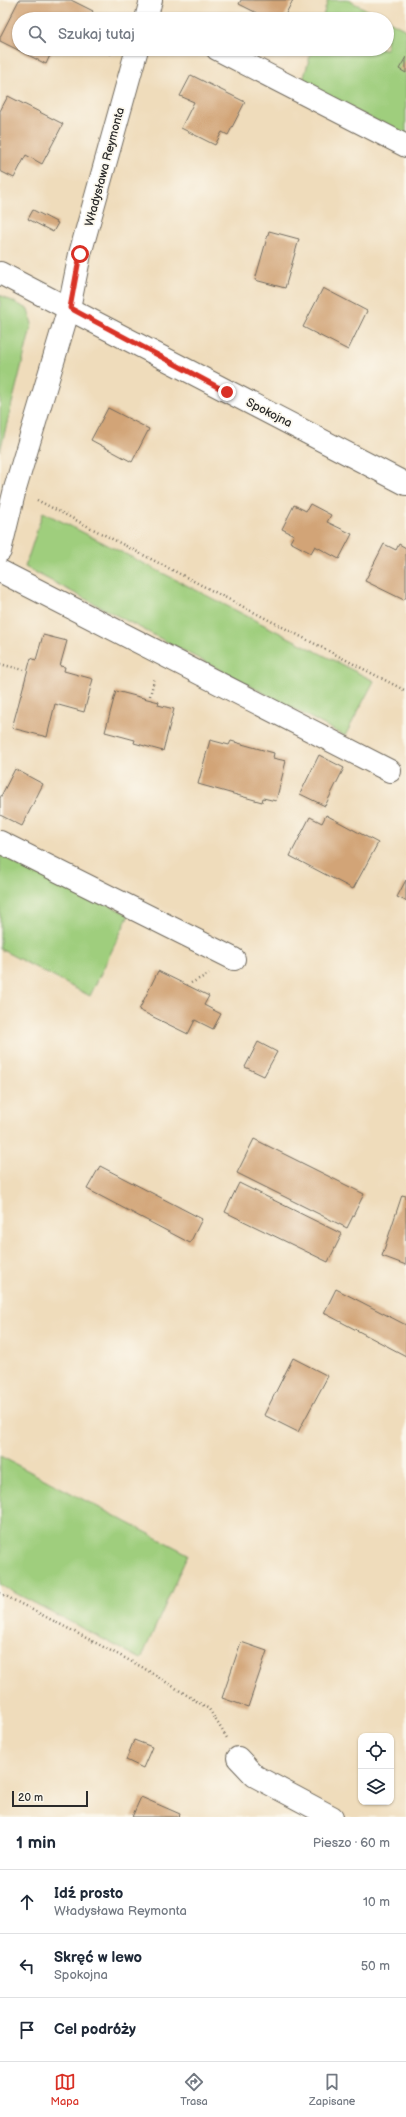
<!DOCTYPE html>
<html lang="pl">
<head>
<meta charset="utf-8">
<style>
  body { margin:0; font-family:"Balsamiq Sans",sans-serif; background:#f6f6f7; color:#1f2937 }
  .controls { position:absolute; right:12px; bottom:12px; display:grid; overflow:hidden; border-radius:8px; box-shadow:0 1px 3px #0004 }
  .controls button { width:36px; height:36px; display:grid; place-items:center; padding:0; border:0; border-bottom:1px solid #e0e1e3; background:#fff; color:#1f2937; font:20px sans-serif }
  .scale { position:absolute; left:12px; bottom:10px; width:76px; box-sizing:border-box; padding-left:4px; border:2px solid #2b2b2b; border-top:0; font-size:11px; line-height:14px; white-space:nowrap; color:#2b2b2b; -webkit-text-stroke:3px #fbf7ec; paint-order:stroke }
  .stop { position:absolute; width:12px; height:12px; margin:-9px; border:3px solid #d93025; border-radius:50%; background:#fff }
  .stop.end { background:#d93025; border-color:#fff; box-shadow:0 1px 4px #0008 }
  .list { margin:0; padding:0; list-style:none }
  h2 { display:flex; justify-content:space-between; align-items:center; height:52px; margin:0; padding:0 16px; font-size:17px }
  h2 small { font-size:13px; font-weight:400; color:#747a83 }
  .list li { display:grid; grid-template-columns:26px 1fr auto; gap:12px; align-items:center; box-sizing:border-box; height:64px; padding:0 16px; border-top:1px solid #e0e1e3 }
  .list b { display:block; font-size:15px; white-space:nowrap }
  .list p { margin:0; font-size:13px; white-space:nowrap; color:#747a83 }
  .list em { font-size:13px; font-style:normal; color:#747a83 }
  .icon { flex:none; width:22px; height:22px; fill:none; stroke:currentColor; stroke-width:2; stroke-linecap:round; stroke-linejoin:round }
  .map { position:relative; flex:none; width:406px; height:1817px; overflow:hidden }
  .search { position:absolute; background:#fff; box-shadow:0 1px 3px #0004; left:12px; right:12px; top:12px; height:44px; display:flex; align-items:center; gap:10px; box-sizing:border-box; padding:0 14px; border-radius:22px; color:#747a83; font-size:15px }
  .sheet { height:244px; background:#fff }
  nav { display:flex; justify-content:space-around; align-items:center; box-sizing:border-box; height:56px; border-top:1px solid #e0e1e3; background:#fff; font-size:11px; color:#747a83 }
  nav a { display:grid; justify-items:center; gap:2px }
  nav .on { color:#d93025 }
  .map>svg:first-child { display:block }
  .green { fill:#9fce7d; stroke:#657c54 }
  .building { fill:#d2a477 }
  .lines { fill:none; stroke-linecap:round; stroke-linejoin:round }
  .minor-casing { stroke:#70695d; stroke-width:24 }
  .path { stroke:#70695d; stroke-width:2.5; stroke-dasharray:1 3; stroke-linecap:butt }
  .minor { stroke:#fff; stroke-width:22 }
  .route { stroke:#d93025; stroke-width:5 }
  .labels { text-anchor:middle; dominant-baseline:central; stroke-width:3.5; stroke-linejoin:round; paint-order:stroke }
  .street-label { font-size:12px; fill:#2b2b2b; stroke:#fbf7ec }
</style>
</head>
<body>
<div class="map">
<svg width="406" height="1817" viewBox="0 0 406 1817">
  <rect width="100%" height="100%" fill="#fbf7ec"/>
  <filter id="ink" filterUnits="userSpaceOnUse"><feTurbulence type="fractalNoise" baseFrequency=".025" numOctaves="2"/><feDisplacementMap in="SourceGraphic" scale="8" xChannelSelector="R" yChannelSelector="G"/><feConvolveMatrix kernelMatrix="1 2 1 2 8 2 1 2 1" color-interpolation-filters="sRGB"/></filter>
  <filter id="wash" filterUnits="userSpaceOnUse"><feTurbulence type="fractalNoise" baseFrequency=".012" numOctaves="4" result="noise"/><feDisplacementMap in="SourceGraphic" scale="16" xChannelSelector="R" yChannelSelector="G"/><feGaussianBlur stdDeviation="0.9" result="paint"/><feColorMatrix in="noise" values="0 0 0 0 0 0 0 0 0 0 0 0 0 0 0 0 0 1.4 0 .05"/><feComposite in="paint" operator="in"/></filter>
  <g filter="url(#wash)">
    <rect width="100%" height="100%" fill="#efdcbb"/>
    <!-- green -->
    <g class="green">
      <polygon points="328,0 348,0 385,19 322,19"/>
      <polygon points="387,20 406,30 406,136 302,84 312,49 387,49"/>
      <polygon points="0,295 28,309 32,324 0,451"/>
      <polygon points="43,512 374,681 345,736 25,567"/>
      <polygon points="0,849 129,915 90,996 0,949"/>
      <polygon points="0,1456 188,1554 141,1659 0,1585"/>
    </g>
    <g id="blocks">
      <!-- building -->
      <g class="building">
        <polygon points="19,0 71,0 93,11 89,19 19,19 19,49 53,49 46,64 0,41 0,37"/>
        <polygon points="241,0 293,0 283,19 269,19 239,4"/>
        <polygon points="406,57 406,73 399,69"/>
        <polygon points="191,75 245,102 228,135 222,132 215,145 181,128 194,102 180,96"/>
        <polygon points="8,96 63,124 42,164 26,155 14,178 0,171 0,111"/>
        <polygon points="33,210 58,223 53,232 28,219"/>
        <polygon points="269,231 299,239 285,288 255,280"/>
        <polygon points="323,288 367,311 348,350 303,327"/>
        <polygon points="108,408 149,429 132,462 91,440"/>
        <polygon points="310,504 331,515 327,522 352,534 339,559 315,546 311,553 290,542 294,535 282,529 294,505 306,511"/>
        <polygon points="384,544 396,550 399,544 406,548 406,597 404,600 365,581"/>
        <polygon points="43,635 67,641 60,666 65,667 64,671 93,679 84,712 55,704 47,737 12,728 31,658 36,660"/>
        <polygon points="116,691 159,702 158,705 174,709 163,751 134,743 135,740 105,732"/>
        <polygon points="210,740 229,745 231,741 274,753 273,758 286,761 276,801 263,798 262,802 198,784"/>
        <polygon points="319,755 344,768 325,806 300,794"/>
        <polygon points="15,769 43,784 22,826 0,815 0,798"/>
        <polygon points="326,815 378,843 353,889 290,856 310,817 322,823"/>
        <polygon points="406,880 406,901 397,897"/>
        <polygon points="158,971 209,996 204,1005 221,1014 213,1029 195,1020 188,1034 139,1010"/>
        <polygon points="258,1042 277,1052 264,1076 245,1067"/>
        <polygon points="254,1139 364,1194 347,1228 237,1173"/>
        <polygon points="100,1166 202,1219 190,1243 87,1189"/>
        <polygon points="239,1183 342,1234 328,1262 225,1212"/>
        <polygon points="402,1195 406,1196 406,1265 382,1256"/>
        <polygon points="336,1289 406,1325 406,1356 324,1313"/>
        <polygon points="293,1358 328,1376 298,1432 264,1415"/>
        <polygon points="241,1642 267,1651 248,1707 222,1698"/>
        <polygon points="134,1740 152,1747 143,1768 126,1760"/>
        <polygon points="141,1797 180,1814 179,1817 132,1817"/>
      </g>
    </g>
  </g>
  <g filter="url(#ink)">
    <use href="#blocks" fill-opacity="0" stroke="#70695d" stroke-width="1"/>
    <g class="lines">
      <!-- minor casing -->
      <g class="minor-casing">
        <g id="minor">
          <polyline points="146,19 151,0"/>
          <polyline points="217,49 406,146"/>
          <polyline points="0,273 406,484"/>
          <polyline points="0,551 15,489 69,308 80,254 137,49"/>
          <polyline points="0,571 390,771"/>
          <polyline points="0,842 234,959"/>
          <polyline points="238,1758 255,1776 332,1817"/>
        </g>
      </g>
      <!-- path -->
      <g class="path">
        <polyline points="95,49 112,54"/>
        <polyline points="37,500 406,691"/>
        <polyline points="0,664 24,670"/>
        <polyline points="150,696 155,677"/>
        <polyline points="191,983 209,974"/>
        <polyline points="0,1593 142,1667 209,1709 227,1738"/>
      </g>
      <!-- minor -->
      <use href="#minor" class="minor"/>
    </g>
  </g>
  <g class="lines" filter="url(#ink)">
    <!-- route -->
    <polyline class="route" points="80,254 70,308 227,392"/>
  </g>
  <g class="labels">
    <!-- street labels -->
    <g class="street-label">
      <text transform="translate(105 167) rotate(-75)">Władysława Reymonta</text>
      <text transform="translate(269 413) rotate(27)">Spokojna</text>
    </g>
  </g>
</svg>
<div class="controls">
<button><svg class="icon" aria-label="locate" viewBox="0 0 24 24"><circle cx="12" cy="12" r="6"/><path d="M12 2v4M12 18v4M2 12h4M18 12h4"/></svg></button>
<button><svg class="icon" aria-label="layers" viewBox="0 0 24 24"><path d="M12 4l9 5-9 5-9-5zM3 14l9 5 9-5"/></svg></button>
</div>
<div class="scale">20 m</div>
<div class="stop" style="left:80px;top:254px"></div>
<div class="stop end" style="left:227px;top:392px"></div>
<div class="search"><svg class="icon" aria-label="search" viewBox="0 0 24 24"><circle cx="10" cy="10" r="6"/><path d="M15 15l6 6"/></svg>Szukaj tutaj</div>
</div>
<section class="sheet">
<h2>1 min<small>Pieszo · 60 m</small></h2>
<ul class="list">
<li><svg class="icon" aria-label="ahead" viewBox="0 0 24 24"><path d="M12 20V5M6 11l6-6 6 6"/></svg><div><b>Idź prosto</b><p>Władysława Reymonta</p></div><em>10 m</em></li>
<li><svg class="icon" aria-label="left" viewBox="0 0 24 24"><path d="M17 20v-9H6M10 6l-5 5 5 5"/></svg><div><b>Skręć w lewo</b><p>Spokojna</p></div><em>50 m</em></li>
<li><svg class="icon" aria-label="arrive" viewBox="0 0 24 24"><path d="M6 21V4h12l-3 4 3 4H6"/></svg><div><b>Cel podróży</b></div></li>
</ul>
</section>
<nav>
<a class="on"><svg class="icon" aria-label="map" viewBox="0 0 24 24"><path d="M3 6l6-2 6 2 6-2v14l-6 2-6-2-6 2zM9 4v14M15 6v14"/></svg>Mapa</a>
<a><svg class="icon" aria-label="directions" viewBox="0 0 24 24"><path d="M12 3l9 9-9 9-9-9zM9 14v-3h6M13 9l2 2-2 2"/></svg>Trasa</a>
<a><svg class="icon" aria-label="saved" viewBox="0 0 24 24"><path d="M7 4h10v16l-5-4-5 4z"/></svg>Zapisane</a>
</nav>
</body>
</html>
